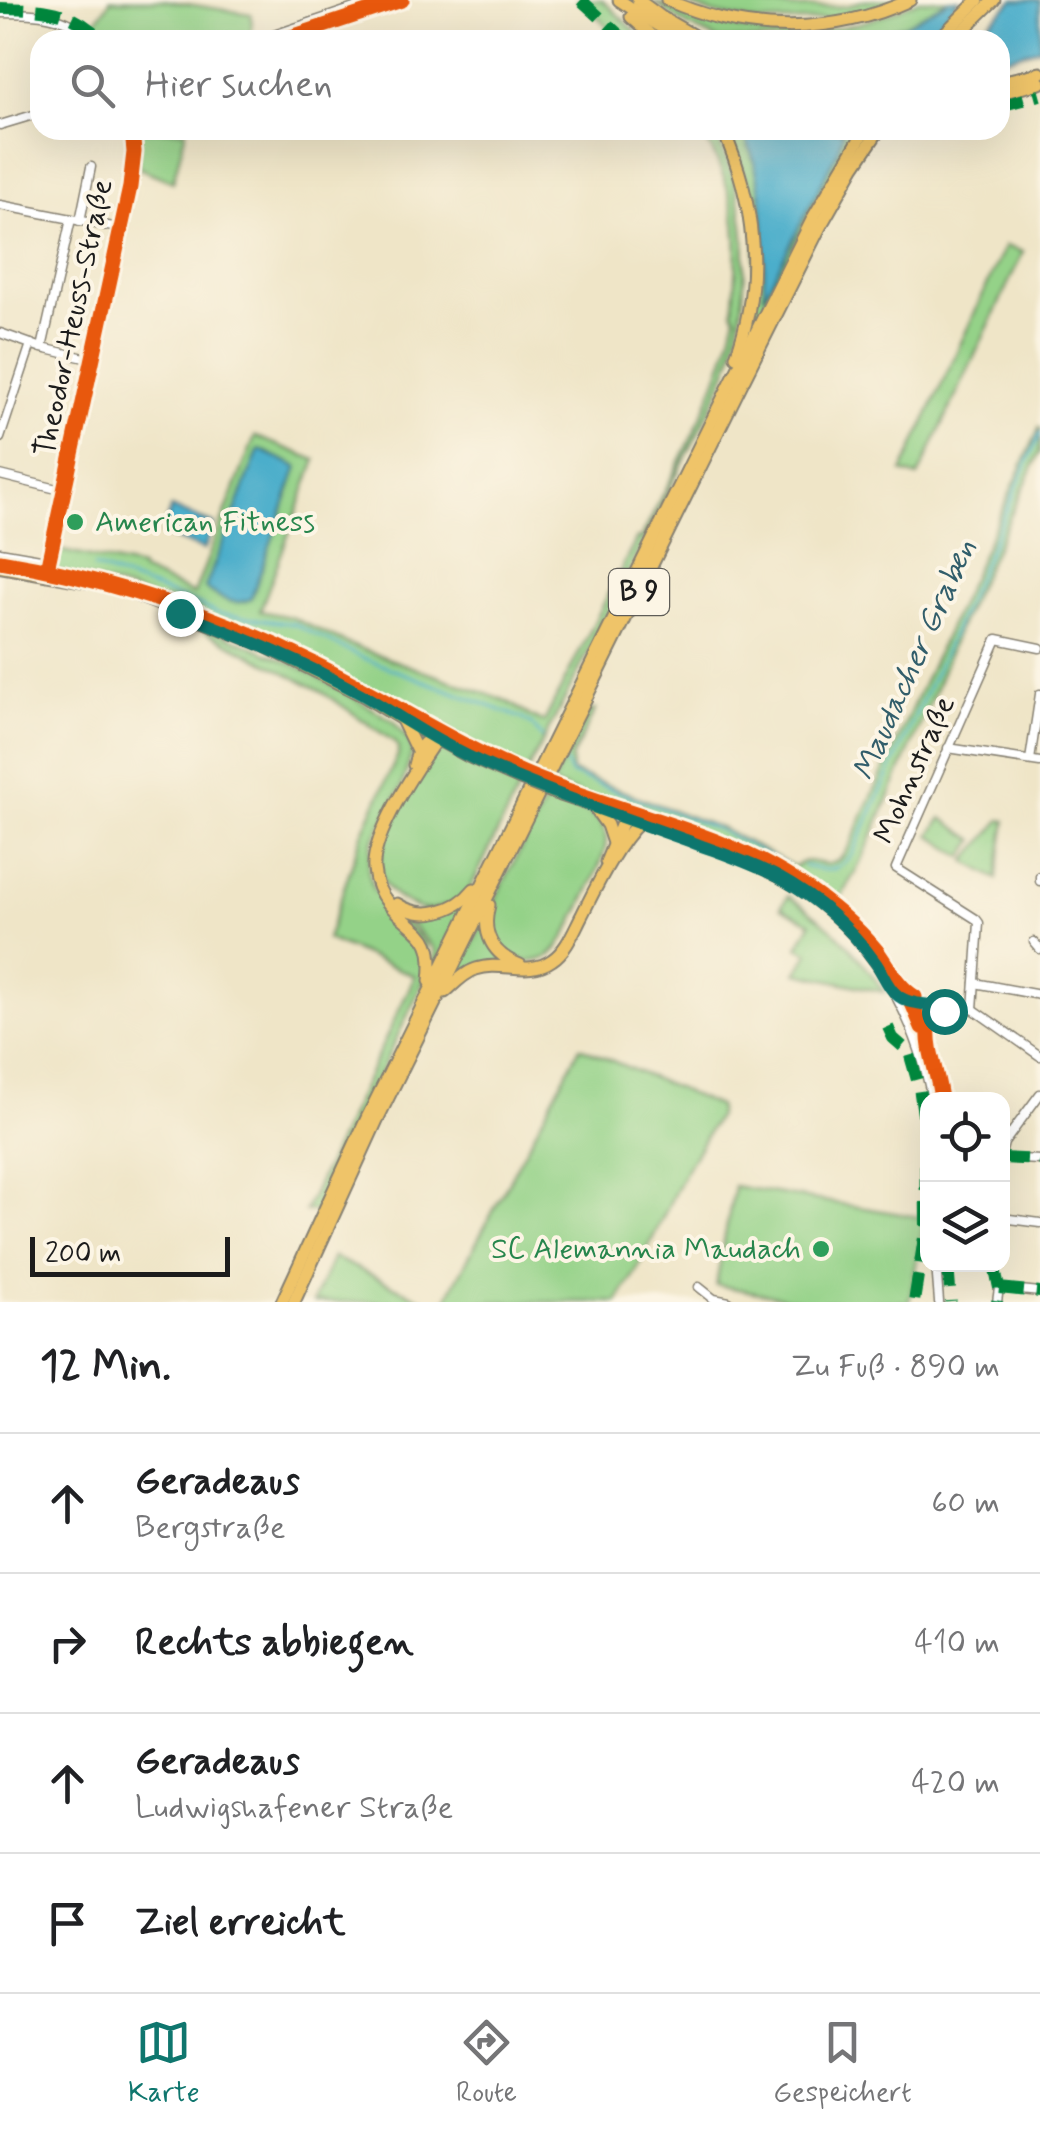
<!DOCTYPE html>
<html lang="de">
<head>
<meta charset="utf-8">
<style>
  body { margin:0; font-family:Mynerve,sans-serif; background:#f6f6f6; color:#202124 }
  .controls { position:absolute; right:30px; bottom:30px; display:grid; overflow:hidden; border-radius:20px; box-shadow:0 10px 40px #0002 }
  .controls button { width:90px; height:90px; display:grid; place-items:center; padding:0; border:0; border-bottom:2px solid #e0e0e0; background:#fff; color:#202124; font:50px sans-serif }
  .scale { position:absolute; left:30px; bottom:25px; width:200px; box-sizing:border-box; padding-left:10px; border:5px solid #1c1c1c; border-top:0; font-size:28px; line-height:35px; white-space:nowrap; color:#1c1c1c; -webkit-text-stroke:8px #fcf5e5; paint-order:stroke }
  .stop { position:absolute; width:30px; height:30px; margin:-22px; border:8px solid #0f766e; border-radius:50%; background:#fff }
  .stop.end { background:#0f766e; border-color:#fff; box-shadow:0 2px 10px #0008 }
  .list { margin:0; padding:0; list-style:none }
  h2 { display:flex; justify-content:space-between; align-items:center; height:130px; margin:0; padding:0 40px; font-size:42px }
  h2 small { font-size:32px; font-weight:400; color:#757577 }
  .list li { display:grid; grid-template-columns:65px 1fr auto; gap:30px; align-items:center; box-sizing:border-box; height:140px; padding:0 40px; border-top:2px solid #e0e0e0 }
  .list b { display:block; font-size:38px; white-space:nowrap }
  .list p { margin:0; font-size:32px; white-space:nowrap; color:#757577 }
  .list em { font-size:32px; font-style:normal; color:#757577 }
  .icon { flex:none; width:55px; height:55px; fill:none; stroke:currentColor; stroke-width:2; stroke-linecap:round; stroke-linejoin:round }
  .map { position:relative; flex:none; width:1040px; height:1302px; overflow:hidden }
  .search { position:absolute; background:#fff; box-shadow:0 10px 40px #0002; left:30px; right:30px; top:30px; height:110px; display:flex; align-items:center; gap:25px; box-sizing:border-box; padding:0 35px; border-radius:30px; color:#757577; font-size:38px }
  .sheet { height:690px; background:#fff }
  nav { display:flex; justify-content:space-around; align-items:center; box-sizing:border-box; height:140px; border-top:2px solid #e0e0e0; background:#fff; font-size:28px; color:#757577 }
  nav a { display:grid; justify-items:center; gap:5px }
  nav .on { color:#0f766e }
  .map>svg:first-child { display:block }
  .green { fill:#94d288; stroke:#587752; stroke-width:2.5 }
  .water { fill:#4caecb; stroke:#346574; stroke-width:2.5 }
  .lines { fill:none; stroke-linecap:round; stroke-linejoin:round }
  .stream { stroke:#4caecb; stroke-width:2.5 }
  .minor-casing { stroke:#868072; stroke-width:11 }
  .major-casing { stroke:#868072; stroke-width:14 }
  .highway-casing { stroke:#868072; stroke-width:15 }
  .minor { stroke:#fff; stroke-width:8 }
  .major { stroke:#efc469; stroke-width:10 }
  .highway { stroke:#efc469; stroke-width:11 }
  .major-bridge-casing { stroke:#868072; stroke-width:14; stroke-linecap:butt }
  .major-bridge { stroke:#efc469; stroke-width:10 }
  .quiet { stroke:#00873e; stroke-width:12; stroke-dasharray:25 12; stroke-linecap:butt }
  .cycleway-casing { stroke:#fcf5e5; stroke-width:21 }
  .cycleway { stroke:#e8590c; stroke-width:15 }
  .route { stroke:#0f766e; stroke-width:12 }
  .leisure-dot { fill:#2e9e5b; stroke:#fcf5e5; stroke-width:4 }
  .labels { text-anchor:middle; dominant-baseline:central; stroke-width:8; stroke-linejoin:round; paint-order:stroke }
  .shield { fill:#fcf5e5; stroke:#5f5d58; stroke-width:2.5 }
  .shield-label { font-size:28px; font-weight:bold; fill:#1c1c1c }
  .street-label { font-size:30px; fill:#1c1c1c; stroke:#fcf5e5 }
  .leisure-label { font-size:30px; fill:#27864d; stroke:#fcf5e5; text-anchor:start }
  .water-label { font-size:32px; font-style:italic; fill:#325e6b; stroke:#fcf5e5 }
</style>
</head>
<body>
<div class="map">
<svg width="1040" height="1302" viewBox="0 0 1040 1302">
  <rect width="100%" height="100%" fill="#fcf5e5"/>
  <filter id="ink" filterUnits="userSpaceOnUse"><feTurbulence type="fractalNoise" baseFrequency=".01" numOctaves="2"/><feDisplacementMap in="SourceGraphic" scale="20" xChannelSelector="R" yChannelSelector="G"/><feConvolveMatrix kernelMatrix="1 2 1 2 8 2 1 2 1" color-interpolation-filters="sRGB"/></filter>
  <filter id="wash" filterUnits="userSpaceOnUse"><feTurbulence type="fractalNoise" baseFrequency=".0048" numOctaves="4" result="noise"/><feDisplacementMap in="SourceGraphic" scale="40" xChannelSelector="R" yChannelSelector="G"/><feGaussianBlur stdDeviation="2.25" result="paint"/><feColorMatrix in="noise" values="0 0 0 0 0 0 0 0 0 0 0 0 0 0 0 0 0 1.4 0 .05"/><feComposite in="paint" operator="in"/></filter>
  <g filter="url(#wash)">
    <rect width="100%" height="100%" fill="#efe5c7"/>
    <!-- green -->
    <g class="green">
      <polygon points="110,0 162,0 251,14 252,29 250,39 103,40 90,28 107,6"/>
      <polygon points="577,0 602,0 645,40 624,40"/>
      <polygon points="675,0 729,0 740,3 792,8 847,6 865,0 900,0 862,15 808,21 759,22 714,14"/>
      <path d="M919,0H949L905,25L857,40H718L688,26L653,2C675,9 697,18 720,24C787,42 858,31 919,0Z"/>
      <polygon points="132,130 186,130 173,182 139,168"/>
      <path d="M700,130H712C746,188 750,256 740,321C732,378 698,431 673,482C625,579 577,677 526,773C496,758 466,745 436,730C395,709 357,685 315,664C231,623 141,590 50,569L54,549L141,568V571L194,594L255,436L316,460L260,611L291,617L348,644L504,700C518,706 530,719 544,722L637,538L641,539C676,466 719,395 736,316L733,311C741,242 739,190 700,130Z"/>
      <path d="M727,130H741C769,179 759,240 765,294L837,153L842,133L838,130H859L818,198L753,328L750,320L756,245L750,188Z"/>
      <polygon points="1005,246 1023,252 918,477 902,472"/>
      <path d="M1040,427V452L958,629L936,688L862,860L834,909C752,842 649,822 552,784L587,711L595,710L571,759L572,772L722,829L795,867C811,853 820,870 835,862C849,855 856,831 862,818Z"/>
      <polygon points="209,628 300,667 350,695 393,721 409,741 412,753 401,788 372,843 368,869 373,889 425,944 428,971 315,1212 305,1211 415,976 327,939 362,834 398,755 398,747 393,741 321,691 204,631"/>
      <path d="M444,751L519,788L468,893C455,904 434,914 418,908C360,887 381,846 402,805C412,786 422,755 444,751Z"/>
      <path d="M546,799C562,805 593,809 602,825C606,832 607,840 605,848C601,867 567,941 553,953C549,957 543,959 539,960C521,965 510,956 496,946L489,919L497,895Z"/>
      <polygon points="942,818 975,840 963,857 930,835"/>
      <polygon points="1001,820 1006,821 997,879 966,861"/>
      <path d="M788,896C833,926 854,947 884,992L797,973L809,953L798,947L811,923L781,907Z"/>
      <polygon points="468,900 435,969 434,949 393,904 411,915"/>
      <polygon points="483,922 505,962 456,976"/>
      <polygon points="580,1047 718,1106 718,1115 682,1177 640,1265 617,1302 445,1302"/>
      <polygon points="734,1186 925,1218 909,1302 808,1302 716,1285"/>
      <polygon points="333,1257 428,1302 313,1302"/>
    </g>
    <!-- water -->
    <g class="water">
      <polygon points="949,0 959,0 924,40 857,40 905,25"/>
      <polygon points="1014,0 1040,0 1040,48 1000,59 1000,40 969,40"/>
      <path d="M741,130H838L843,133L837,153L764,296C764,245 767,175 741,130Z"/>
      <path d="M259,449L298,467L251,599C234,608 219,597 205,588Z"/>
      <polygon points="171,508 214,524 204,550 162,534"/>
    </g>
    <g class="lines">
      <!-- stream -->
      <g class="stream">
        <polyline points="94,567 195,603 219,614 294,624 361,657 521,718 532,725 542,738"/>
        <polyline points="565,763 571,774 717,829 787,865"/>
        <path d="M804,866C828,871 833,875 852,855L944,653L1040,434"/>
      </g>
    </g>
  </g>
  <g filter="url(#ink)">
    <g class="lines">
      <!-- minor casing -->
      <g class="minor-casing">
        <g id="minor">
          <path d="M0,13C34,13 67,13 92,40"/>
          <polyline points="259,40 378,0"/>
          <polyline points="0,125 40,113"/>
          <polyline points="0,205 118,228"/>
          <polyline points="80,221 91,167"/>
          <polyline points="0,333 42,348 89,359"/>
          <polyline points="42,348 71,219"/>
          <polyline points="0,438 31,344"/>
          <polyline points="0,475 61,490"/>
          <polyline points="0,552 46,560"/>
          <polyline points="43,574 127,187 130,152 128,130"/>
          <polyline points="948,748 1040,762"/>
          <polyline points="1030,760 1040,694"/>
          <path d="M638,822C681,838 726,851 767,872C858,916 914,1002 932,1100"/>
          <polyline points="1040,876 1040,881"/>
          <polyline points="1034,942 1040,949"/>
          <polyline points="975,983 1040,995"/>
          <polyline points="897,995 926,1006 973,1009 1040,1056"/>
          <polyline points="973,1009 979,923 976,919 896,868 997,639 1040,648"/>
          <path d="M908,1019C922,1020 935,1017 946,1008"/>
          <polyline points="920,1048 927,1022 932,1016"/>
          <polyline points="1002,1151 1004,1143 1040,1094"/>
          <polyline points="1002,1158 1040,1160"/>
          <polyline points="1002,1218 1040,1223"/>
          <polyline points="936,1264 939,1302"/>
          <polyline points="994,1264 999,1288 997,1302"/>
          <polyline points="699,1287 714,1299 729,1302"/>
          <polyline points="999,1288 1040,1292"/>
        </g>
      </g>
      <!-- major casing -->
      <g class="major-casing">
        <g id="major">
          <polyline points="0,567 113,587 260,644 363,696 402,720 469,757 519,779"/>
          <polyline points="553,793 629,818"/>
        </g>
      </g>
      <!-- highway casing -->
      <g class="highway-casing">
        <g id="highway">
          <polyline points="619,0 680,40"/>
          <polyline points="638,0 661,17 701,40"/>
          <path d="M667,0C745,35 832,36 910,0"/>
          <polyline points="631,17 657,40"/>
          <polyline points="938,40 978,0"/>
          <polyline points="953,40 994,0"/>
          <polyline points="1000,82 1040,73"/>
          <polyline points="1000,93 1040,83"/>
          <path d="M723,130C755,202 764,281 736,356"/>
          <polyline points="402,720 417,751"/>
          <path d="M414,765C417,753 420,743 433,738"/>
          <polyline points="594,807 607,825 613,843"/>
          <polyline points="606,862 622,823 629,818"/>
          <path d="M397,904C422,921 456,912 474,889"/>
          <path d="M489,905C481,934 493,955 520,965"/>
          <path d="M430,981C436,930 416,936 389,904C381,895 375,882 374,869C371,836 414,772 433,744L439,741"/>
          <path d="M445,992C454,984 464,973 476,969C501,960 528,977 552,960C567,950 574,930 582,915C596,887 617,843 640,822"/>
          <polyline points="282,1302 367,1118 714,416 814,216 865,130"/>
          <polyline points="294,1302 377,1120 741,385 820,227 854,167 879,130"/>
        </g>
      </g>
      <!-- minor -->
      <use href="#minor" class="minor"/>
      <!-- major -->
      <use href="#major" class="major"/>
      <!-- highway -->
      <use href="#highway" class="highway"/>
      <!-- major-bridge casing -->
      <g class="major-bridge-casing">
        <polyline id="major-bridge" points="519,779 553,793"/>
      </g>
      <!-- major-bridge -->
      <use href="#major-bridge" class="major-bridge"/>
      <!-- quiet -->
      <g class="quiet">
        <polyline points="581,0 625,40"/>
        <path d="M0,8C45,9 68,8 103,40"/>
        <polyline points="1000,106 1040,95"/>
        <polyline points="888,1027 893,1038 909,1052 919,1087 925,1128 926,1225 914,1302"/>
        <polyline points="1002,1142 1004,1143"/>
        <polyline points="1002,1158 1040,1160"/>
        <polyline points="948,1264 951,1302"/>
        <polyline points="994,1264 999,1288 997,1302"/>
        <polyline points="999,1288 1040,1292"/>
      </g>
      <!-- cycleway casing -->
      <g class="cycleway-casing">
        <g id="cycleway">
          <polyline points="282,40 402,0"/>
          <path d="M0,561C110,579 216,615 315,664C386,699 451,742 523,773C613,812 714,828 797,882C826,901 855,924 877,951C889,967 897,986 915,997L912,1003L922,1027L929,1028C927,1051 939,1076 941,1100"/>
          <polyline points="47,569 130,187 134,152 132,130"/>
        </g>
      </g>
      <!-- cycleway -->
      <use href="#cycleway" class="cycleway"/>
    </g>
  </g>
  <g class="lines" filter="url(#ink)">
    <!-- route -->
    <path class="route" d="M180,613C242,637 303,662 361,694C403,718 442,746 487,765C555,795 625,818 694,843C723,854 751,863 778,877C816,898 850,927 875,962C882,971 887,987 896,994C908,1006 931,1003 946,1008L944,1011"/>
  </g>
  <!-- markers -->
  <g class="leisure-dot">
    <circle cx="75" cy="522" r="10"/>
    <circle cx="821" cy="1249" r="10"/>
  </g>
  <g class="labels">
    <!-- shield labels -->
    <rect class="shield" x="609" y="569" width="60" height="46" rx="8"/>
    <g class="shield-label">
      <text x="639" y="592">B 9</text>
    </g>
    <!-- street labels -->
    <g class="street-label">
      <text transform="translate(74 318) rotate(-78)">Theodor-Heuss-Straße</text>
      <text transform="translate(915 770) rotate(-66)">Mohnstraße</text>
    </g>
    <!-- leisure labels -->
    <g class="leisure-label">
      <text x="95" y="522">American Fitness</text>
      <text x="801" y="1249" text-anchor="end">SC Alemannia Maudach</text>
    </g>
    <!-- water labels -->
    <g class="water-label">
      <text transform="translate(915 660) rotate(-66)">Maudacher Graben</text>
    </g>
  </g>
</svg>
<div class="controls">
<button><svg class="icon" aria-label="locate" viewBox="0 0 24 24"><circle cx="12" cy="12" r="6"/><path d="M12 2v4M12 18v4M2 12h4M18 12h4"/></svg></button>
<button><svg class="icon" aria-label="layers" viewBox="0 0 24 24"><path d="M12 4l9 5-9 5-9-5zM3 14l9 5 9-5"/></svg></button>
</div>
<div class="scale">200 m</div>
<div class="stop" style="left:944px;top:1011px"></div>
<div class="stop end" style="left:180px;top:613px"></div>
<div class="search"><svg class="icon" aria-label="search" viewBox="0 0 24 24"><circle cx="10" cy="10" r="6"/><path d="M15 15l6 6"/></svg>Hier suchen</div>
</div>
<section class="sheet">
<h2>12 Min.<small>Zu Fuß · 890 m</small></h2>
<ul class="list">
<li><svg class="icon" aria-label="ahead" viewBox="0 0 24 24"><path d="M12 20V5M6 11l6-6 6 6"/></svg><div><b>Geradeaus</b><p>Bergstraße</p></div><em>60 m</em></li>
<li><svg class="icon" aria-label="right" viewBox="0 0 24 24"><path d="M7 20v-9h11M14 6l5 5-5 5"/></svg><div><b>Rechts abbiegen</b></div><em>410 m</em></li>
<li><svg class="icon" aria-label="ahead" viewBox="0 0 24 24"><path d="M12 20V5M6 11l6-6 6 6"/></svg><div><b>Geradeaus</b><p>Ludwigshafener Straße</p></div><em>420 m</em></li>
<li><svg class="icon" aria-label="arrive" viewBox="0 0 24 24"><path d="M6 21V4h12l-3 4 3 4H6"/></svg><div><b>Ziel erreicht</b></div></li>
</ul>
</section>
<nav>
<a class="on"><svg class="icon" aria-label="map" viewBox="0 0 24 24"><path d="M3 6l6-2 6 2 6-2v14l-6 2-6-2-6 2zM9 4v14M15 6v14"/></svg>Karte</a>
<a><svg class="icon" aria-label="directions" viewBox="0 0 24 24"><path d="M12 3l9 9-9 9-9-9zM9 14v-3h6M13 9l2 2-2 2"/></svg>Route</a>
<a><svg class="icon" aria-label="saved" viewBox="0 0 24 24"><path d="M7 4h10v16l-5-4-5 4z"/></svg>Gespeichert</a>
</nav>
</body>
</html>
